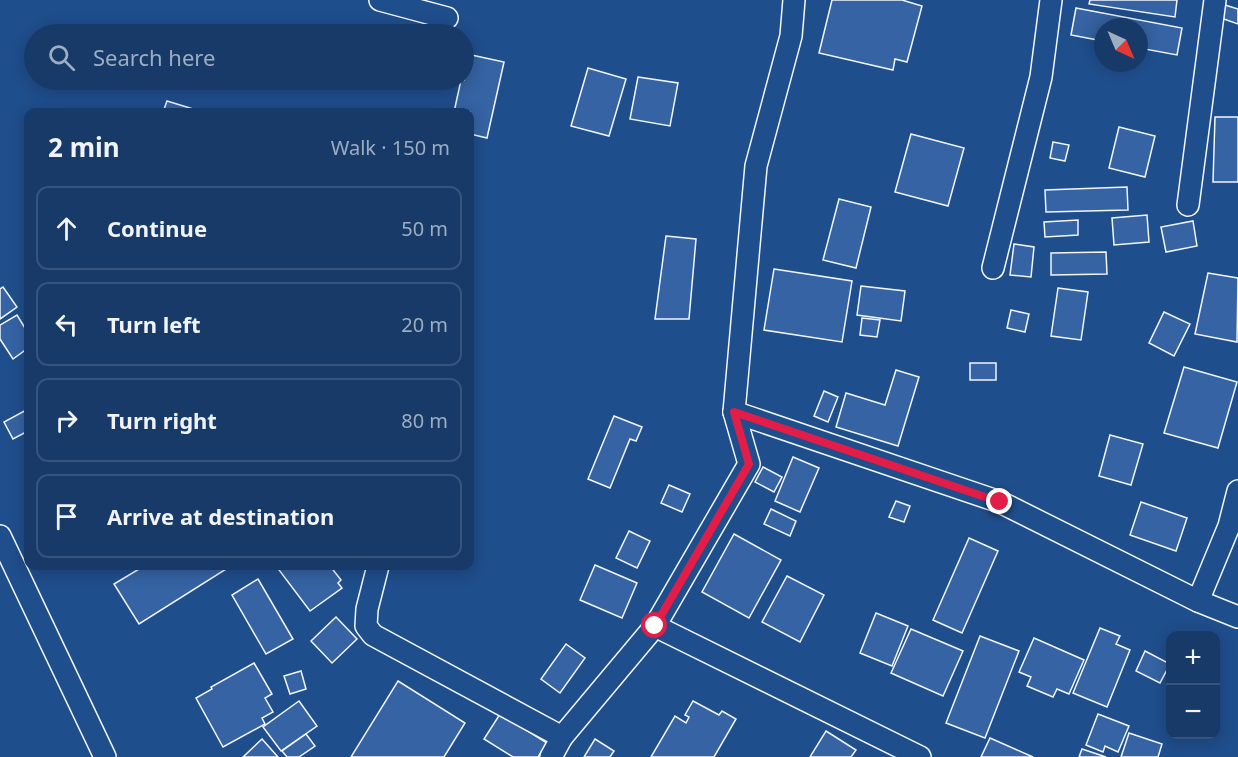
<!DOCTYPE html>
<html lang="en">
<head>
<meta charset="utf-8">
<style>
  body { margin:0; font-family:"Noto Sans",sans-serif; background:#20416f; color:#f1f3f6 }
  .controls { position:absolute; right:18px; bottom:18px; display:grid; overflow:hidden; border-radius:12px; box-shadow:0 3px 15px #0003 }
  .controls button { width:54px; height:54px; display:grid; place-items:center; padding:0; border:0; border-bottom:2px solid #36547d; background:#173a69; color:#f1f3f6; font:30px sans-serif }
  .compass { position:absolute; left:1094px; top:18px; width:54px; height:54px; border-radius:50%; background:#173a69; box-shadow:0 3px 15px #0003; rotate:136deg }
  .stop { position:absolute; width:18px; height:18px; margin:-14px; border:4px solid #e11d48; border-radius:50%; background:#fff }
  .stop.end { background:#e11d48; border-color:#fff; box-shadow:0 2px 6px #0008 }
  .list { margin:0; padding:0; list-style:none }
  h2 { display:flex; justify-content:space-between; align-items:center; height:78px; margin:0; padding:0 24px; font-size:26px }
  h2 small { font-size:20px; font-weight:400; color:#9eadc0 }
  .list li { display:grid; grid-template-columns:39px 1fr auto; gap:18px; align-items:center; box-sizing:border-box; height:84px; margin:0 12px 12px; padding:0 12px; border:2px solid #36547d; border-radius:12px }
  .list b { display:block; font-size:22px; white-space:nowrap }
  .list em { font-size:20px; font-style:normal; color:#9eadc0 }
  .icon { flex:none; width:33px; height:33px; fill:none; stroke:currentColor; stroke-width:2; stroke-linecap:round; stroke-linejoin:round }
  .map { position:relative; flex:none; width:1238px; height:757px; overflow:hidden }
  .search { position:absolute; background:#173a69; box-shadow:0 3px 15px #0003; left:24px; top:24px; width:450px; height:66px; display:flex; align-items:center; gap:15px; box-sizing:border-box; padding:0 21px; border-radius:33px; color:#9eadc0; font-size:22px }
  .panel { position:absolute; background:#173a69; box-shadow:0 3px 15px #0003; left:24px; top:108px; width:450px; height:462px; border-radius:12px }
  .map>svg:first-child { display:block }
  .building { fill:#3563a3; stroke:#f2f6ff; stroke-width:1.5 }
  .lines { fill:none; stroke-linecap:round; stroke-linejoin:round }
  .street-casing { stroke:#f2f6ff; stroke-width:24 }
  .street { stroke:#1f4e8c; stroke-width:21 }
  .route { stroke:#e11d48; stroke-width:8 }
</style>
</head>
<body>
<div class="map">
<svg width="1238" height="757" viewBox="0 0 1238 757">
  <rect width="100%" height="100%" fill="#1f4e8c"/>
  <!-- building -->
  <g class="building">
    <polygon points="832,0 902,0 922,6 907,62 895,59 893,70 819,53"/>
    <polygon points="1090,0 1177,0 1175,17 1089,4"/>
    <polygon points="1225,5 1238,9 1238,24 1221,18"/>
    <polygon points="1076,8 1182,28 1177,55 1139,48 1139,27 1103,27 1103,41 1071,35"/>
    <polygon points="467,54 504,62 487,138 470,134 470,112 454,112 461,80 464,80"/>
    <polygon points="588,68 626,79 609,136 571,126"/>
    <polygon points="638,77 678,83 670,126 630,119"/>
    <polygon points="167,101 203,112 163,112"/>
    <polygon points="1215,117 1238,117 1238,182 1213,182"/>
    <polygon points="1119,127 1155,136 1145,177 1109,168"/>
    <polygon points="911,134 964,148 948,206 895,192"/>
    <polygon points="1053,142 1069,145 1065,161 1050,158"/>
    <polygon points="1127,187 1128,210 1046,212 1045,190"/>
    <polygon points="839,199 871,207 856,268 823,260"/>
    <polygon points="1147,215 1149,242 1114,245 1112,218"/>
    <polygon points="1078,220 1078,235 1045,237 1044,222"/>
    <polygon points="1193,221 1197,246 1166,252 1161,227"/>
    <polygon points="666,236 696,239 689,319 655,319"/>
    <polygon points="1014,244 1034,247 1031,277 1010,275"/>
    <polygon points="1106,252 1107,274 1051,275 1051,253"/>
    <polygon points="774,269 852,281 842,342 764,330"/>
    <polygon points="1208,273 1238,278 1237,342 1195,334"/>
    <polygon points="861,286 905,291 901,321 857,315"/>
    <polygon points="3,287 17,307 0,319 0,289"/>
    <polygon points="1058,288 1088,292 1081,340 1051,336"/>
    <polygon points="1011,310 1029,314 1025,332 1007,328"/>
    <polygon points="1164,312 1190,324 1174,356 1149,343"/>
    <polygon points="17,315 28,333 28,348 13,359 0,339 0,325"/>
    <polygon points="862,318 880,320 877,337 860,335"/>
    <rect x="970" y="363" width="26" height="17"/>
    <polygon points="1184,367 1237,382 1218,448 1164,433"/>
    <polygon points="896,370 919,377 898,446 836,427 846,393 885,405"/>
    <polygon points="824,391 838,397 828,422 814,416"/>
    <polygon points="28,409 28,431 13,439 4,422"/>
    <polygon points="614,416 642,427 636,441 630,439 610,488 588,479"/>
    <polygon points="1110,435 1143,444 1131,485 1099,476"/>
    <polygon points="793,457 819,468 800,512 775,501"/>
    <polygon points="763,467 782,477 774,492 755,482"/>
    <polygon points="669,485 690,494 682,512 661,503"/>
    <polygon points="896,501 910,506 904,522 889,517"/>
    <polygon points="1141,502 1187,518 1176,551 1130,535"/>
    <polygon points="771,509 796,521 790,536 764,524"/>
    <polygon points="629,531 650,541 637,568 616,558"/>
    <polygon points="734,534 781,560 749,618 702,592"/>
    <polygon points="969,538 998,551 962,633 933,620"/>
    <polygon points="595,565 637,583 622,618 580,600"/>
    <polygon points="144,566 231,566 139,624 114,584"/>
    <polygon points="284,566 330,566 341,580 338,583 342,588 310,611 279,570"/>
    <polygon points="787,576 824,595 800,642 762,622"/>
    <polygon points="258,579 293,639 266,654 232,595"/>
    <polygon points="876,613 908,626 892,666 860,653"/>
    <polygon points="336,617 357,639 332,663 311,641"/>
    <polygon points="1100,628 1120,636 1116,644 1130,650 1107,707 1073,693"/>
    <polygon points="911,629 963,651 943,696 891,673"/>
    <polygon points="980,636 1019,651 985,738 946,723"/>
    <polygon points="1034,638 1084,660 1069,694 1057,689 1053,697 1027,686 1031,677 1019,672"/>
    <polygon points="566,644 585,658 560,693 541,679"/>
    <polygon points="1145,651 1170,664 1160,683 1136,671"/>
    <polygon points="254,663 272,694 265,698 273,712 262,718 265,724 223,747 196,698 212,689 211,687"/>
    <polygon points="301,671 306,689 290,694 284,676"/>
    <polygon points="398,681 465,723 444,757 351,757"/>
    <polygon points="299,701 317,726 281,751 263,727"/>
    <polygon points="693,701 719,715 722,711 736,719 714,757 651,757 675,716 686,723 689,717 685,715"/>
    <polygon points="500,714 547,743 538,757 513,757 484,739"/>
    <polygon points="1098,714 1129,726 1118,752 1105,746 1103,752 1086,745"/>
    <polygon points="826,731 856,750 851,757 810,757"/>
    <polygon points="1129,733 1162,744 1158,757 1121,757"/>
    <polygon points="306,734 315,746 299,757 287,757 282,751"/>
    <polygon points="990,738 1033,757 981,757"/>
    <polygon points="262,739 278,757 243,757"/>
    <polygon points="595,739 614,751 610,757 584,757"/>
    <polygon points="1082,749 1106,757 1079,757"/>
  </g>
  <g class="lines">
    <!-- street casing -->
    <g class="street-casing">
      <g id="street">
        <polyline points="380,0 447,18"/>
        <polyline points="1188,205 1215,0"/>
        <polyline points="993,268 1041,77 1051,0"/>
        <polyline points="734,412 1000,502 1198,601 1238,617"/>
        <polyline points="0,536 105,757"/>
        <polyline points="378,566 367,609 366,626 373,635 562,737"/>
        <polyline points="1198,601 1229,526 1238,491"/>
        <polyline points="655,626 920,757"/>
        <polyline points="551,757 562,737 655,626 749,464 734,412 756,166 791,36 794,0"/>
      </g>
    </g>
    <!-- street -->
    <use href="#street" class="street"/>
  </g>
  <g class="lines">
    <!-- route -->
    <polyline class="route" points="655,626 749,464 734,412 1000,502"/>
  </g>
</svg>
<div class="controls">
<button>+</button>
<button>−</button>
</div>
<svg class="compass" viewBox="-18 -18 36 36"><path d="M0-13l5 13h-10z" fill="#e53935"/><path d="M0 13l5-13h-10z" fill="#9eadc0"/></svg>
<div class="stop" style="left:655px;top:626px"></div>
<div class="stop end" style="left:1000px;top:502px"></div>
<div class="search"><svg class="icon" aria-label="search" viewBox="0 0 24 24"><circle cx="10" cy="10" r="6"/><path d="M15 15l6 6"/></svg>Search here</div>
<section class="panel">
<h2>2 min<small>Walk · 150 m</small></h2>
<ul class="list">
<li><svg class="icon" aria-label="ahead" viewBox="0 0 24 24"><path d="M12 20V5M6 11l6-6 6 6"/></svg><div><b>Continue</b></div><em>50 m</em></li>
<li><svg class="icon" aria-label="left" viewBox="0 0 24 24"><path d="M17 20v-9H6M10 6l-5 5 5 5"/></svg><div><b>Turn left</b></div><em>20 m</em></li>
<li><svg class="icon" aria-label="right" viewBox="0 0 24 24"><path d="M7 20v-9h11M14 6l5 5-5 5"/></svg><div><b>Turn right</b></div><em>80 m</em></li>
<li><svg class="icon" aria-label="arrive" viewBox="0 0 24 24"><path d="M6 21V4h12l-3 4 3 4H6"/></svg><div><b>Arrive at destination</b></div></li>
</ul>
</section>
</div>
</body>
</html>
